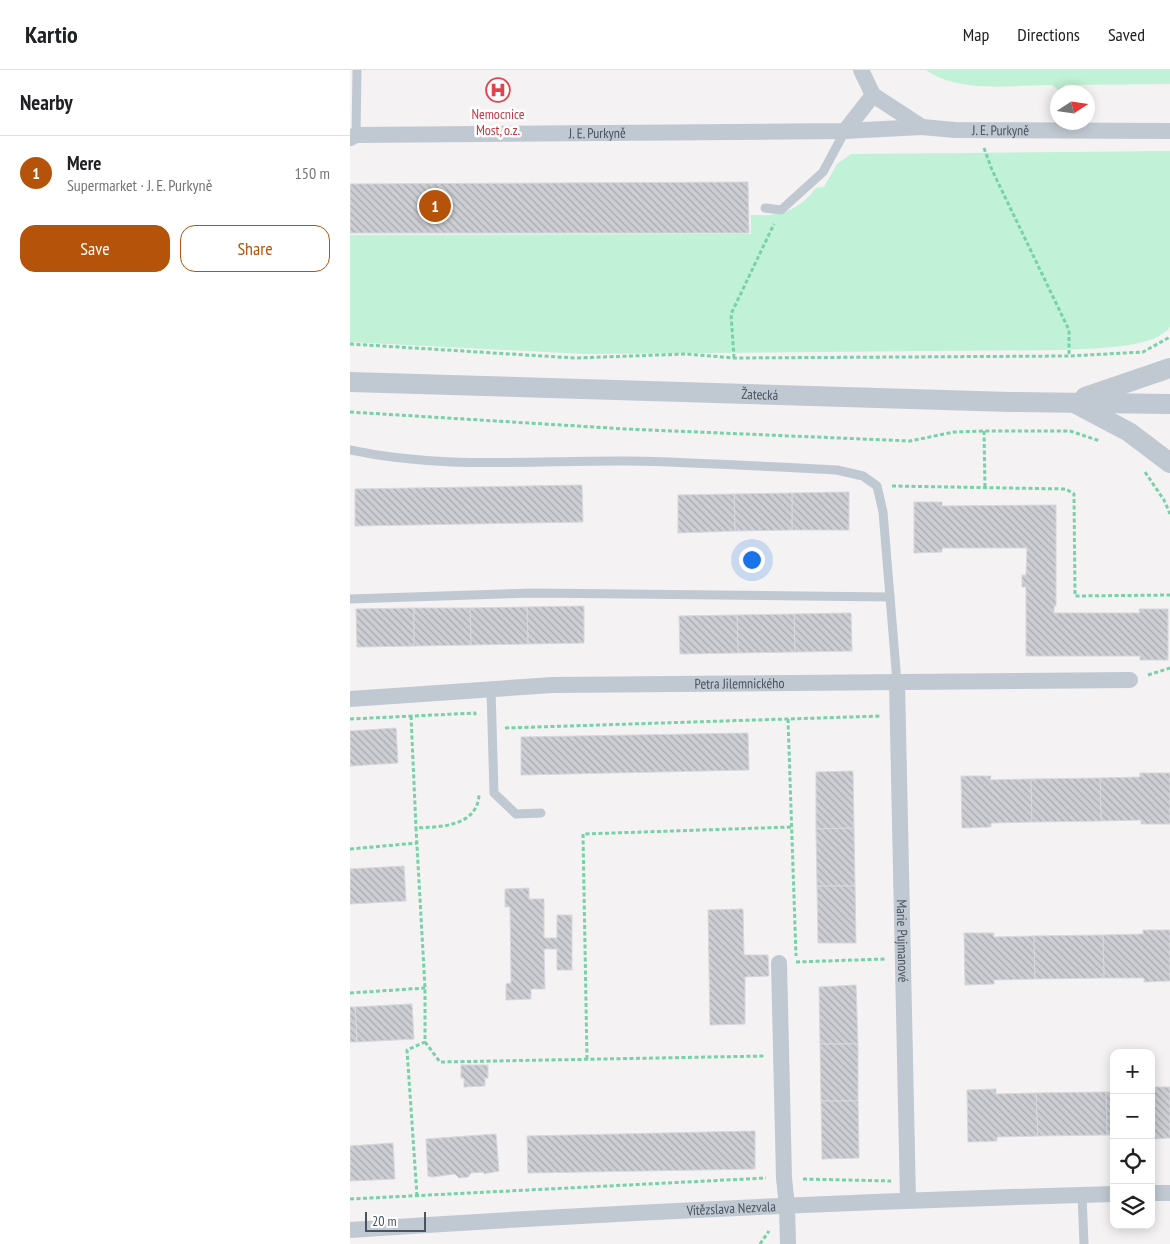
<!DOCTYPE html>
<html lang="en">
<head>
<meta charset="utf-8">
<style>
  body { margin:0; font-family:"PT Sans Narrow",sans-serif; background:#f2f2f2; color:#202124 }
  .controls { position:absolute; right:15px; bottom:15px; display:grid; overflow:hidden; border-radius:10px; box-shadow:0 2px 12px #0003 }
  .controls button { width:45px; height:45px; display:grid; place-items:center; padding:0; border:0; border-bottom:1px solid #e0e0e0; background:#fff; color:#202124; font:25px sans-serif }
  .compass { position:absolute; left:700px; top:15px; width:45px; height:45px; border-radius:50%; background:#fff; box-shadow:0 2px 12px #0003; rotate:78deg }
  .scale { position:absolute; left:15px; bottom:12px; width:61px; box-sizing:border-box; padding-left:5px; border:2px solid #495460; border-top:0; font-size:14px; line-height:18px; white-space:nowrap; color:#495460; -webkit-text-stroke:4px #fff; paint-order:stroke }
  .you { position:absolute; left:401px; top:489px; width:18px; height:18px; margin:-12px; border:4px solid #fff; border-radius:50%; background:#1a73e8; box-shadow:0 0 0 8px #1a73e833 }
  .badge { display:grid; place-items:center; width:32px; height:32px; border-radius:50%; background:#b45309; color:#fff; font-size:16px; font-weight:700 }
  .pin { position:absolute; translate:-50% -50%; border:2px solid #fff; box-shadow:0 1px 5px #0006 }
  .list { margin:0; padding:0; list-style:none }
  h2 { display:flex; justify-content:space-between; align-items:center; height:65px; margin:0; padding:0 20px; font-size:21px }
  h2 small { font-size:16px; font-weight:400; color:#757577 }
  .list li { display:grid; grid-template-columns:32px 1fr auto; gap:15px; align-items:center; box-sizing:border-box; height:75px; padding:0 20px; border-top:1px solid #e0e0e0 }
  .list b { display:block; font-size:19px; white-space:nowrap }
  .list p { margin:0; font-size:16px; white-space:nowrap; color:#757577 }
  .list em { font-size:16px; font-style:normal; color:#757577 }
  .actions { display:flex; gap:10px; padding:15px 20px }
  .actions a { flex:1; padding:11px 0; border:1px solid #b45309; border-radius:15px; text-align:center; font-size:18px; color:#b45309 }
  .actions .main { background:#b45309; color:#fff }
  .icon { flex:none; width:28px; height:28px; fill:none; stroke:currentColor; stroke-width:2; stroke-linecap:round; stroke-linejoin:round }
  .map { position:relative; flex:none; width:820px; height:1174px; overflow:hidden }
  header { display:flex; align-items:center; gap:30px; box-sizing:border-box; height:70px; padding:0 25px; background:#fff; border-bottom:1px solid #e0e0e0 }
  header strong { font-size:24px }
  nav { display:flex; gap:28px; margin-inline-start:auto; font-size:18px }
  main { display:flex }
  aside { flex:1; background:#fff }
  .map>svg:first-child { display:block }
  .green { fill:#c1f1d6 }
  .building { fill:url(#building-back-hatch); stroke:#d6d8dd }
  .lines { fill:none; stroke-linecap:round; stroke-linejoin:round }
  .path { stroke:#77d1a9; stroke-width:3; stroke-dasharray:4 2.5; stroke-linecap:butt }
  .service { stroke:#c0c8d1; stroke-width:9 }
  .minor { stroke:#c0c8d1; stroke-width:16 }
  .tertiary { stroke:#c0c8d1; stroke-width:20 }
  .labels { text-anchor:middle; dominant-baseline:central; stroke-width:5; stroke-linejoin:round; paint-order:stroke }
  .health-label { font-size:14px; fill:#be3a42; stroke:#fff }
  .street-label { font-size:14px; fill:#495460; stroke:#fff }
</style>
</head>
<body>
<header>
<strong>Kartio</strong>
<nav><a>Map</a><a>Directions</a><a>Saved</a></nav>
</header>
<main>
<aside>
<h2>Nearby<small></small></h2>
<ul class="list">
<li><span class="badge">1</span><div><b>Mere</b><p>Supermarket · J. E. Purkyně</p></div><em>150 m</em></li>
</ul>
<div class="actions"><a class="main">Save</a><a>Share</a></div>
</aside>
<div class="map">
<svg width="820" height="1174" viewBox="0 0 820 1174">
  <defs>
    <pattern id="building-back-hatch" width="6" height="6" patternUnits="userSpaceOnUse" patternTransform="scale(1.25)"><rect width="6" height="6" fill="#ccced4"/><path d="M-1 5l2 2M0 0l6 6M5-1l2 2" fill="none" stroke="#a8aaaf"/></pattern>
  </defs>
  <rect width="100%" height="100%" fill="#f4f2f2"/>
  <!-- green -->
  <g class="green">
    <path d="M576,0H820V14L715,15L711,22L702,15C662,15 611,24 576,0Z"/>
    <path d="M820,81V257C804,280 738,278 711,280L235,284L0,272V165L401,164V145C430,147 448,141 466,118L474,117L487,94L501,84Z"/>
  </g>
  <!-- building -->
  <g class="building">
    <polygon points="398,112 399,163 0,163 0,114"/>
    <polygon points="232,415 233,452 5,456 5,419"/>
    <polygon points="499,422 499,460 442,460 442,423"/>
    <polygon points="442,423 442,460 385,461 384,424"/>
    <polygon points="384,424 385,461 328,463 328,425"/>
    <polygon points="564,432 592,432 592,436 706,435 706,536 704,536 704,543 790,543 789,539 818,539 818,590 790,590 790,586 676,586 676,517 672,517 672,505 676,505 677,478 592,478 592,482 564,483"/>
    <polygon points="234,536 234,573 178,574 177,537"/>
    <polygon points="177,537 178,574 121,575 120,538"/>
    <polygon points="64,538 64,576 7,577 6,539"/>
    <polygon points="64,538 120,538 121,575 64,576"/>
    <polygon points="501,543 502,581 445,582 444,544"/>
    <polygon points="444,544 445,582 388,583 387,545"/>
    <polygon points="387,545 388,583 330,584 329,546"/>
    <polygon points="46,658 48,693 0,696 0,661"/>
    <polygon points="398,663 399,700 171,705 171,667"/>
    <polygon points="503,701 504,758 466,759 466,702"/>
    <polygon points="790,703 820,703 820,754 791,754 791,750 751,751 750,708 790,707"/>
    <polygon points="611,706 641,706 640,710 681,709 682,752 641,753 641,757 612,758"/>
    <polygon points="750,708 751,751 682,752 681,709"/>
    <polygon points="504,758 505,816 467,816 466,759"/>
    <polygon points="54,796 56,831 0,834 0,799"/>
    <polygon points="467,816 505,816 506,873 468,873"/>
    <polygon points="179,818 179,829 194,829 194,868 207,868 207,845 222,845 222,900 207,900 207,879 194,879 195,919 181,919 181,929 156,930 156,914 161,913 160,837 155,837 155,819"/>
    <polygon points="393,839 394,885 418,885 419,906 395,907 395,954 360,955 358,840"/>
    <polygon points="793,860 820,860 820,911 794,912 794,908 754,908 753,865 793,864"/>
    <polygon points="614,863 644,863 644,867 684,866 685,909 644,910 644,914 615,915"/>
    <polygon points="753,865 754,908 685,909 684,866"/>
    <polygon points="506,915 508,974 470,974 469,917"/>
    <polygon points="62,934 64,969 7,972 5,937"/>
    <polygon points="0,937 5,937 7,972 0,972"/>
    <polygon points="470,974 508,974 508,1031 471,1031"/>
    <polygon points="111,995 138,995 138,1008 135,1008 135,1016 114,1017 114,1008 111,1008"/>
    <polygon points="801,1017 820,1017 820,1068 801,1069"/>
    <polygon points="646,1019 646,1024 686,1023 688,1066 647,1067 647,1071 618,1072 617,1020"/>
    <polygon points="756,1022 757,1065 688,1066 686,1023"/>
    <polygon points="756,1022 764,1022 764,1065 757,1065"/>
    <polygon points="471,1031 508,1031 509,1088 472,1089"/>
    <polygon points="405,1061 405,1099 178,1103 177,1066"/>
    <polygon points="146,1064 149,1101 134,1104 134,1102 121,1103 118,1107 109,1108 105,1104 82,1107 78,1106 76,1069"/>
    <polygon points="43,1073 45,1109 0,1111 0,1076"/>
  </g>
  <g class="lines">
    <!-- path -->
    <g class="path">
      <polyline points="634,78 642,100 719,260 719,286"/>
      <polyline points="0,274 225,288 336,284 384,288 719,286 793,282 820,267"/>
      <polyline points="384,288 381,244 424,154"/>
      <polyline points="0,342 276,359 560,371 604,362 634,361 720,361 750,371"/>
      <polyline points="634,361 635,418"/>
      <polyline points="795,402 814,430 820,444"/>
      <polyline points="542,416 716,419 724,424 725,526 820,525"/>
      <polyline points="798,605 820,598"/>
      <polyline points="61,646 66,758"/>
      <polyline points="0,649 125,643 125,647"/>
      <polyline points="438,649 446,886"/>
      <polyline points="155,658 531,646"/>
      <polyline points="0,779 67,773"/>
      <polyline points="446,892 535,889"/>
      <polyline points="0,923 75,918"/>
      <polyline points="75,972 90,992 415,986"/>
      <polyline points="237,989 233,764 441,757"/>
      <polyline points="453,1109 541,1111"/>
      <path d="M67,1126L57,980L75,972V918L66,758C89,757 127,757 129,725"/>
      <polyline points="0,1129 416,1108"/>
      <polyline points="410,1174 419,1161"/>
    </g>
    <!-- service -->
    <g class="service">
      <polyline points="6,65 7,0"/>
      <polyline points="415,138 431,140 473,102 495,61"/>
      <path d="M0,380C92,400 186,390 279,391C348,392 418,397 487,400L513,406L527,416L533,442L547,612"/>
      <polyline points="0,529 184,523 540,527"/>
      <polyline points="141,619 144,723 166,744 191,743"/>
      <polyline points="732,1125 734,1174"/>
    </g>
    <!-- minor -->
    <g class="minor">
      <path id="s1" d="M511,0L523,25L572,57L605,60L820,61"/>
      <polyline points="495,61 572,57"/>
      <path id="s2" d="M0,68L6,65L495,61L523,25"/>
      <path id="s3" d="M547,612L558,1130"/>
      <path id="s4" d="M0,629L202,615L780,610"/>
      <polyline points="429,893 434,1108 437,1136 438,1174"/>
      <polyline points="801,1123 820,1123"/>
      <path id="s5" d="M0,1160C254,1143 509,1131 764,1124"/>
    </g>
    <!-- tertiary -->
    <g class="tertiary">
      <path id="s6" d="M0,312L660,332L820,334"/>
      <polyline points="735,327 820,298"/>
      <polyline points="726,334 779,362 820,393"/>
    </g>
  </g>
  <!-- icons -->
  <defs>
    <g id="hospital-ring" transform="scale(1.25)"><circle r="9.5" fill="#fff" stroke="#e0444e" stroke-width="1.5"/><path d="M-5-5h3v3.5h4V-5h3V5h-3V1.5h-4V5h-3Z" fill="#e0444e"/></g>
  </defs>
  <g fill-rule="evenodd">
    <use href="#hospital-ring" x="148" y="20"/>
  </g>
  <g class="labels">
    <!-- health labels -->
    <g class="health-label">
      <text x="148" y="44">Nemocnice<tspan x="148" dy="16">Most, o.z.</tspan></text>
    </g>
    <!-- street labels -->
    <g class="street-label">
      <text stroke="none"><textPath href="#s1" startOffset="165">J. E. Purkyně</textPath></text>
      <text stroke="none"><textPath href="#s2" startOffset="248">J. E. Purkyně</textPath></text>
      <text stroke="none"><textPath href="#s6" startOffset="410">Žatecká</textPath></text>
      <text stroke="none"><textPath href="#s4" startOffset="390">Petra Jilemnického</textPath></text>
      <text stroke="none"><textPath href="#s3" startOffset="259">Marie Pujmanové</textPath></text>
      <text stroke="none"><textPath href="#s5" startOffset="382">Vítězslava Nezvala</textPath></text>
    </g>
  </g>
</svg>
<div class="controls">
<button>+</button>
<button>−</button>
<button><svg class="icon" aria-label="locate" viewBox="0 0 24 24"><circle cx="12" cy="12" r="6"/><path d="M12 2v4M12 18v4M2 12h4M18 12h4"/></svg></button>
<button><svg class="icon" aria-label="layers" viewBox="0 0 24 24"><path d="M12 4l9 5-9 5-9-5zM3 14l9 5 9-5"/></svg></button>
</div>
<svg class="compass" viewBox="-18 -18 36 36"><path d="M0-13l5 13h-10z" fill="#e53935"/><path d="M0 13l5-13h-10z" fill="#757577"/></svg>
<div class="scale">20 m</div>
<div class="you"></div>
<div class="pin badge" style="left:85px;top:136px">1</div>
</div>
</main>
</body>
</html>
